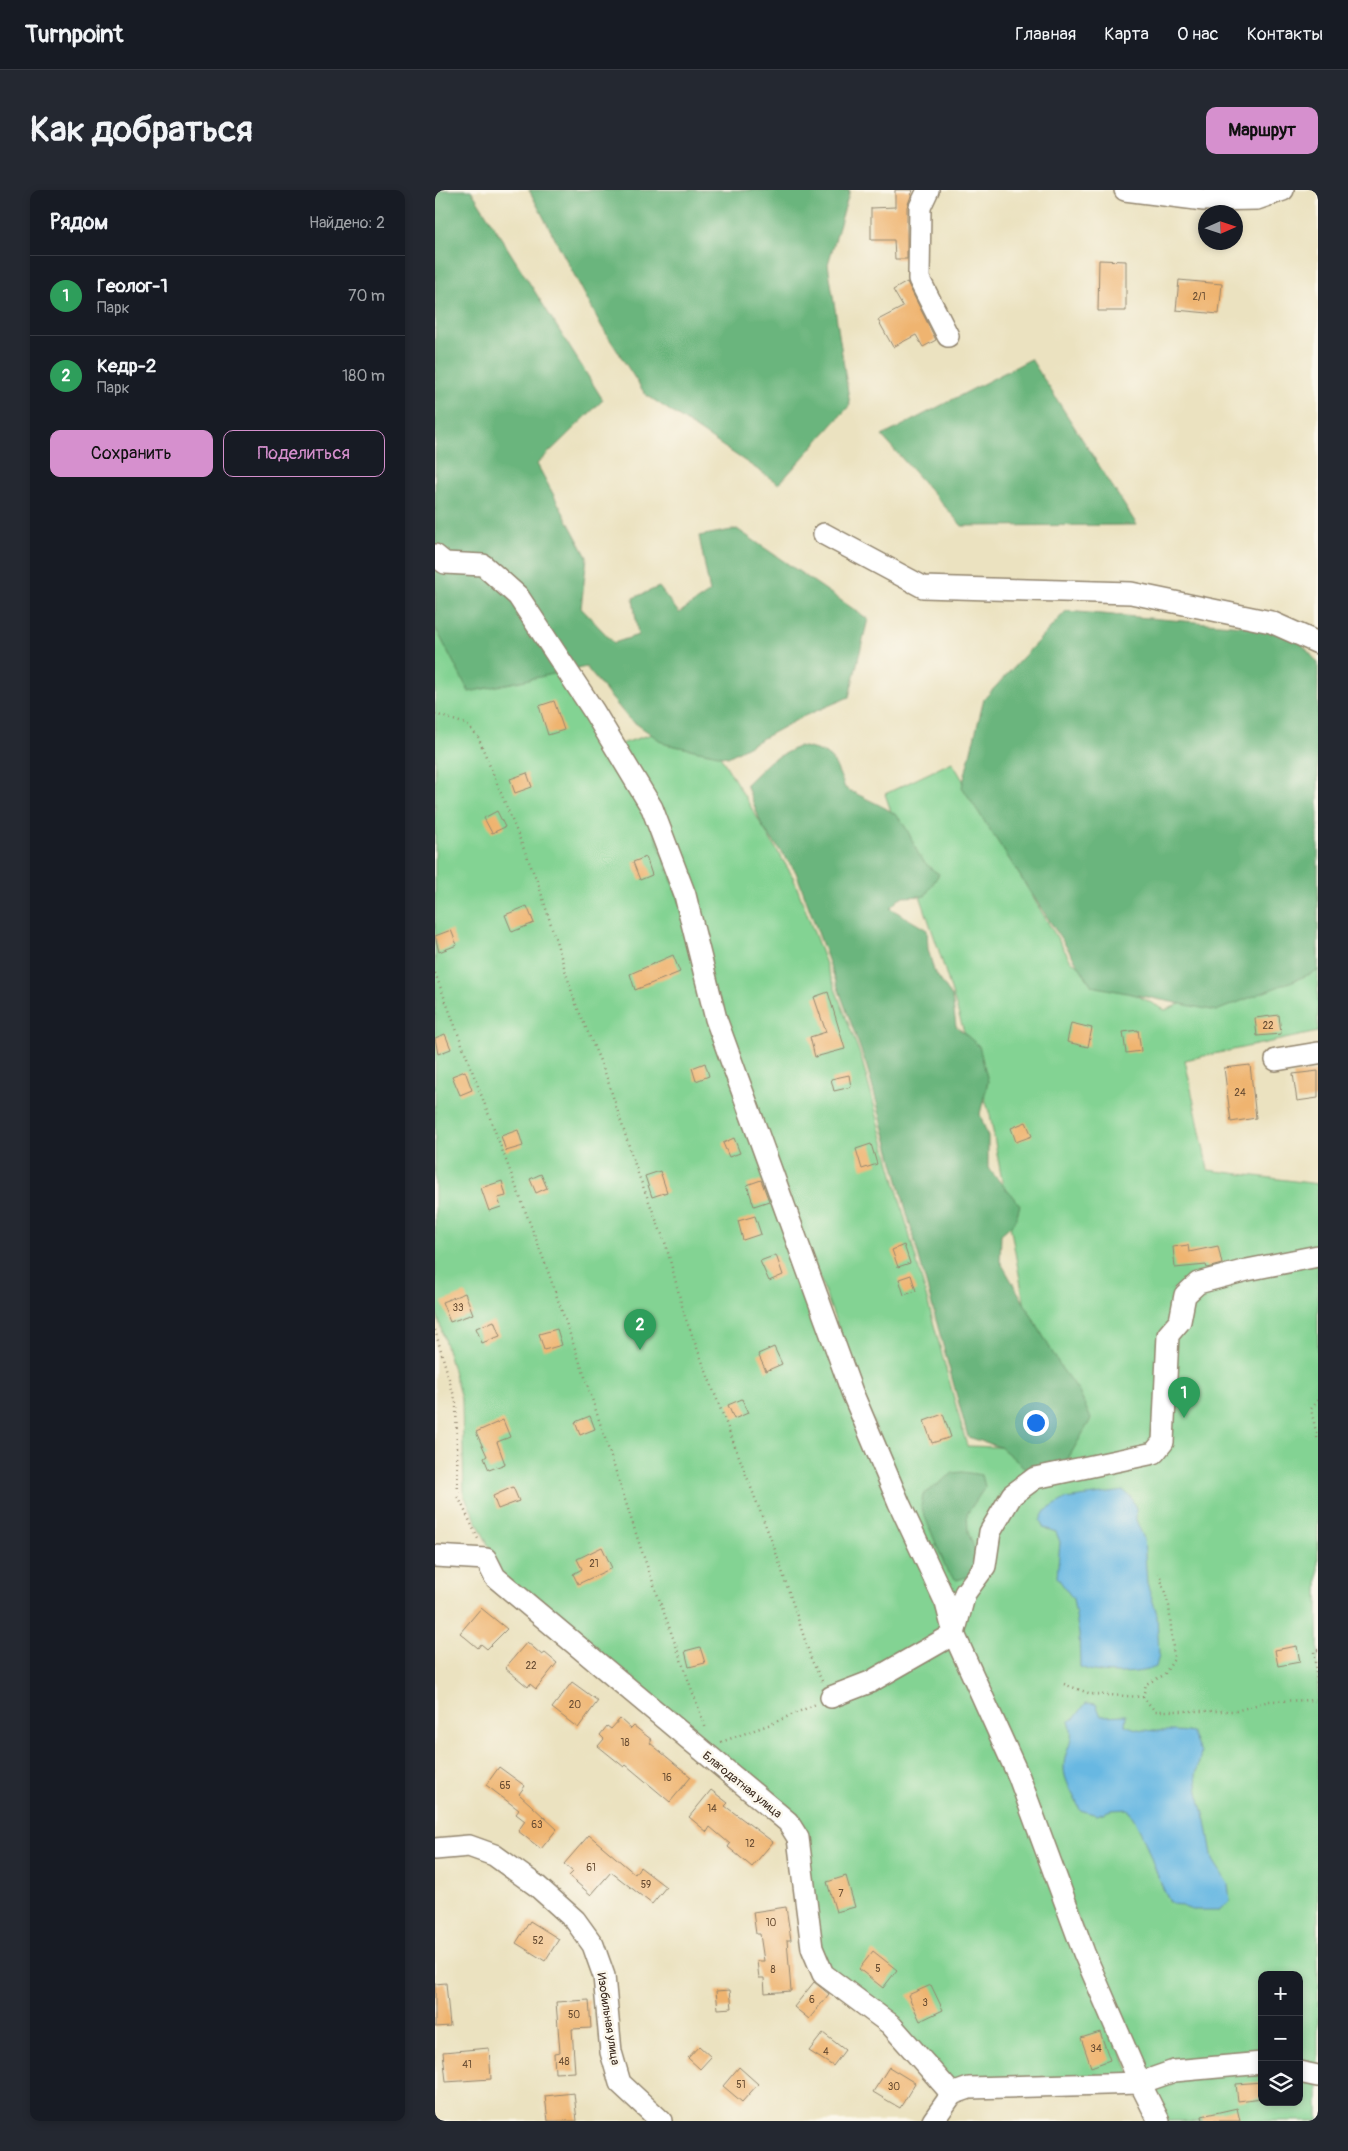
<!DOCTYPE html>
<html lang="ru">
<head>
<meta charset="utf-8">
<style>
  body { margin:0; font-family:Pangolin,sans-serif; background:#242831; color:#f1f3f6 }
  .controls { position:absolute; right:15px; bottom:15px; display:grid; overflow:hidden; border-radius:10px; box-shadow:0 2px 8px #0003 }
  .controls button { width:45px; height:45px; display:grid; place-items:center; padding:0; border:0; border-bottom:1px solid #363941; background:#171b24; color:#f1f3f6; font:25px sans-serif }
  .compass { position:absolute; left:763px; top:15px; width:45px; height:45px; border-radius:50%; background:#171b24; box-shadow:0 2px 8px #0003; rotate:87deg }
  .you { position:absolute; left:600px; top:1232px; width:18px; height:18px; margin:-12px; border:4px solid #fff; border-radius:50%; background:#1a73e8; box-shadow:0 0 0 8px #1a73e833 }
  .badge { display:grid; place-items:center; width:32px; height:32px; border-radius:50%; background:#d690ce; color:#fff; font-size:16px; font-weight:700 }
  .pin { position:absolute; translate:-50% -41px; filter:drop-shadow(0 1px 2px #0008) }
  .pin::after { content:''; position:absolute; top:26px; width:18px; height:15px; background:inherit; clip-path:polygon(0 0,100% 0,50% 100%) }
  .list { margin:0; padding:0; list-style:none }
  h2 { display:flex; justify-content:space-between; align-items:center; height:65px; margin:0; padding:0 20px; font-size:21px }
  h2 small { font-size:16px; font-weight:400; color:#9ea1a6 }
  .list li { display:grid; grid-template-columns:32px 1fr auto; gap:15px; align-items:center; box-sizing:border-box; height:80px; padding:0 20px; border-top:1px solid #363941 }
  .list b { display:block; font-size:19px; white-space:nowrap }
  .list p { margin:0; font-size:16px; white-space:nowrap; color:#9ea1a6 }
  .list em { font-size:16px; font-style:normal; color:#9ea1a6 }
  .actions { display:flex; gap:10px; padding:15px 20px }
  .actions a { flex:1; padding:11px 0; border:1px solid #d690ce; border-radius:10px; text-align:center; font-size:18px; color:#d690ce }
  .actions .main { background:#d690ce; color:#111 }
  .icon { flex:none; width:28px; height:28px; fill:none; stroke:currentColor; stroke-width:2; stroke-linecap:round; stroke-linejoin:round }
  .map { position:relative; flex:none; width:883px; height:1931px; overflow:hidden; border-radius:10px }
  header { display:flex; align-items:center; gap:30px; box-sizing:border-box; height:70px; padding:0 25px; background:#171b24; border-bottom:1px solid #363941 }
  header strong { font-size:24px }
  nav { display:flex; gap:28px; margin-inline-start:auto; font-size:18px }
  .intro { display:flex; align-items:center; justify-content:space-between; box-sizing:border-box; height:120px; padding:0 30px }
  h1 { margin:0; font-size:35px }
  .button { padding:12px 22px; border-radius:10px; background:#d690ce; color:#111; font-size:18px; font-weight:700 }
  main { display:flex; gap:30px; padding:0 30px }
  aside { flex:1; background:#171b24; border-radius:10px; box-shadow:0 2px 8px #0003 }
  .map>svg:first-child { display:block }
  .green { fill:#83d393; stroke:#5f7e58; fill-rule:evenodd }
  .forest { fill:#6ab57d; stroke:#52704e }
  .water { fill:#67b8e2; stroke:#517180 }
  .building { fill:#efb46f }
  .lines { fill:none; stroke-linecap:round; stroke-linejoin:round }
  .minor-casing { stroke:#93866f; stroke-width:24 }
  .path { stroke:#93866f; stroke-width:2.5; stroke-dasharray:1 4; stroke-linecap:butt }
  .minor { stroke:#fff; stroke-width:21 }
  .labels { text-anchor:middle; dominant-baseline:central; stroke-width:5; stroke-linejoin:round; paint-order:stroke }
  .number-label { font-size:10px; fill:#684c32 }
  .street-label { font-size:12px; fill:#3b2a1e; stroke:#fbf7ec }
</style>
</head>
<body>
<header>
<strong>Turnpoint</strong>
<nav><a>Главная</a><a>Карта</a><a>О нас</a><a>Контакты</a></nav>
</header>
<div class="intro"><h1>Как добраться</h1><a class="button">Маршрут</a></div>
<main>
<aside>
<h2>Рядом<small>Найдено: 2</small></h2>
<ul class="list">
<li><span class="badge" style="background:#2e9e5b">1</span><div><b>Геолог-1</b><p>Парк</p></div><em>70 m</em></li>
<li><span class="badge" style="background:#2e9e5b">2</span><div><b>Кедр-2</b><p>Парк</p></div><em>180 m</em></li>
</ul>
<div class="actions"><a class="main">Сохранить</a><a>Поделиться</a></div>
</aside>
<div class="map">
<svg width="883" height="1931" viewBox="0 0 883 1931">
  <rect width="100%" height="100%" fill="#fbf7ec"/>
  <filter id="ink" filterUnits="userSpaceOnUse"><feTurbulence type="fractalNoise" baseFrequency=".02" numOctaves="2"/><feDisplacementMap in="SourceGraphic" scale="10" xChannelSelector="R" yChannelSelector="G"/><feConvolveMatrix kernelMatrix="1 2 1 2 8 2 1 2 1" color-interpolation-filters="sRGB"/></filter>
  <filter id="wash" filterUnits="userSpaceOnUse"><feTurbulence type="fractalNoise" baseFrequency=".0096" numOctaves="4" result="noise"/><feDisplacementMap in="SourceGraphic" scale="20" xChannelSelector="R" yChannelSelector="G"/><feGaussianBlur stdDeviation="1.12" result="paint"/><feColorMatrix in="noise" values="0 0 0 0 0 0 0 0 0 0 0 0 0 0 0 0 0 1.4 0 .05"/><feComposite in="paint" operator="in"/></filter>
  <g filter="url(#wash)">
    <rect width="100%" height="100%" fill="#ebe2c0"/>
    <!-- green -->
    <g class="green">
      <polygon points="0,389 78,406 213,620 460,1315 696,1885 514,1892 394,1780 384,1756 368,1646 67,1384 29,1305 27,1212 0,1117"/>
      <path d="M263,529L358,687L426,867L532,1256L624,1259L600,1172L555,925L503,758L450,604L517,572L636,771L730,820L883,759V842L750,870L773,980L883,994V1931H728L468,1312L186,554ZM827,1785H864V1912H827Z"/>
    </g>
    <!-- forest -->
    <g class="forest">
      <polygon points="0,0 36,0 168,210 102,274 152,367 146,418 179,453 203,445 198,408 224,397 244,423 275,402 264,346 302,339 433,429 414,507 367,527 293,567 230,554 193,528 151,477 34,502 0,437"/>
      <polygon points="94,0 415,0 393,74 415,215 344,294 210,204 167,137"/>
      <polygon points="596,169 702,335 527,336 447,246"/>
      <polygon points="631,421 855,440 883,473 883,781 781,821 657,796 527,597 549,509"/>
      <path d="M364,556C399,563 397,566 410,598C422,605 454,618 462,626C483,649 475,666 504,684L490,706L466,707L455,718L492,740L493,759L499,781L517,807L521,836L544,856L553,891L545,924L553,947V978L585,1015L580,1032L566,1044L565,1071L627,1179L644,1202L656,1229L627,1279L595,1282L565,1257L533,1247L432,877L361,682L327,636L311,594L335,571Z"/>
      <polygon points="527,1282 547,1285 550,1297 532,1324 533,1342 545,1373 538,1385 522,1390 513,1383 486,1317 488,1305 518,1283"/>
    </g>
    <!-- water -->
    <g class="water">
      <path d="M689,1301L696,1307L701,1319V1330L709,1349L712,1393L722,1424L724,1465L721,1477C703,1485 663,1485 645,1477L644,1444L638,1409L622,1387L625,1352L621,1342L609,1338L605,1330L610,1321L630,1309Z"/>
      <path d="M651,1513L661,1514L666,1526L691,1525L690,1535C712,1545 734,1538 757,1543L766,1563L761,1585L763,1602L771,1631L778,1670L793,1694L795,1711L784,1720H757L735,1712C717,1680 714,1651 693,1619L676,1620L662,1625L645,1620C640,1607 628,1590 629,1576C630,1556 641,1554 634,1531L640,1528Z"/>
    </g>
    <g id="blocks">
      <!-- building -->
      <g class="building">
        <polygon points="460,0 478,0 472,17 472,69 460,69 459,50 436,50 436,18 460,17"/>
        <polygon points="664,70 691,71 691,121 663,121"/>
        <polygon points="744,90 787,94 784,124 741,120"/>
        <polygon points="472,92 501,150 488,157 481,145 458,157 443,130 468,117 458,100"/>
        <polygon points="119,511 129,540 113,545 104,516"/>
        <polygon points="92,583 97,597 80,603 75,589"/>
        <polygon points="62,621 70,637 57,643 49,628"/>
        <polygon points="211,667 217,685 205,690 198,672"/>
        <polygon points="92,716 99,733 77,742 70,725"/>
        <polygon points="16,740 22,755 4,762 0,746"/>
        <polygon points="238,765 245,782 200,800 195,784"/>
        <polygon points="393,802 410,859 380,867 375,847 391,842 379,807"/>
        <polygon points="844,825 846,844 822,846 820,828"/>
        <polygon points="636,833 657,838 653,857 632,852"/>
        <polygon points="703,840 706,861 691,863 688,842"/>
        <polygon points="10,844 16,859 3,864 0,848"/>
        <polygon points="270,873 274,886 261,891 257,878"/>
        <polygon points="815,875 821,928 796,932 789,878"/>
        <polygon points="30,881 37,900 25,905 17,886"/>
        <polygon points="883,881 883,908 862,911 858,884"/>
        <polygon points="414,885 416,897 399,901 396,889"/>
        <polygon points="591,932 597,946 581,952 576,938"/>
        <polygon points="83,940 88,956 71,961 66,946"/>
        <polygon points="299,948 305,963 294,967 288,953"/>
        <polygon points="436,954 442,974 427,979 421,959"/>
        <polygon points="225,981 232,1002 217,1007 210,986"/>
        <polygon points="106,984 112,998 101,1003 95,989"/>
        <polygon points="326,990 334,1011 319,1016 312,995"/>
        <polygon points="67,991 71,1006 63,1008 66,1017 54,1021 46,998"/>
        <polygon points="320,1026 326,1044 308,1050 303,1031"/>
        <polygon points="469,1055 475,1073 463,1077 457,1060"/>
        <polygon points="753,1055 754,1062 783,1056 787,1074 772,1078 771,1075 740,1078 738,1057"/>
        <polygon points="341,1065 348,1085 334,1091 325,1071"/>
        <polygon points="476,1085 481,1101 469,1105 464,1089"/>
        <polygon points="30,1103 38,1124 15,1132 7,1112"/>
        <polygon points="59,1131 65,1146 47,1153 41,1138"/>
        <polygon points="122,1139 127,1155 109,1160 104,1144"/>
        <polygon points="339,1157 347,1174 331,1181 323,1164"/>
        <polygon points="307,1209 313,1223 299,1229 293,1215"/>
        <polygon points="508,1224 516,1247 497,1253 489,1231"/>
        <polygon points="155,1226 160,1239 145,1245 140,1232"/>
        <polygon points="68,1230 75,1247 62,1252 70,1274 54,1280 49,1268 52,1266 41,1242"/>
        <polygon points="78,1297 84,1311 63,1319 58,1306"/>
        <polygon points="167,1357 177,1378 143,1394 138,1384 147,1379 142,1369"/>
        <polygon points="46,1418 72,1439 52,1459 46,1454 43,1458 25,1443"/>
        <polygon points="92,1452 107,1465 110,1463 122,1473 101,1499 95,1494 93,1497 70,1478"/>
        <polygon points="862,1456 865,1472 843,1476 840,1460"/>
        <polygon points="265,1457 270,1473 254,1477 250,1461"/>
        <polygon points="137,1492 163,1511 143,1538 117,1518"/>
        <polygon points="185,1529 196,1539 199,1536 217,1550 215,1553 256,1587 235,1612 191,1575 189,1577 163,1556 169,1549 165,1545 172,1536 176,1539"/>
        <polygon points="64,1577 90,1596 84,1604 122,1639 106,1659 83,1641 90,1631 81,1624 84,1620 51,1595"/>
        <polygon points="276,1600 293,1613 290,1616 338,1652 317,1677 293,1657 295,1654 275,1637 272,1642 254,1627"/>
        <polygon points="154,1645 200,1684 205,1677 231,1697 217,1714 176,1682 156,1705 134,1686 138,1682 129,1674"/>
        <polygon points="411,1686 420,1717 401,1722 392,1692"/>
        <polygon points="351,1717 356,1750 352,1750 356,1801 330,1803 329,1788 324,1788 322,1771 329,1771 325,1744 321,1744 318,1722"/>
        <polygon points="95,1731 124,1749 110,1771 81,1753"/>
        <polygon points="438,1761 462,1780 448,1798 424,1779"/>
        <polygon points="379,1792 394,1804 374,1829 359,1817"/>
        <polygon points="11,1793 15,1836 0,1837 0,1794"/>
        <polygon points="496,1795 508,1820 485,1831 473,1805"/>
        <polygon points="295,1800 297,1818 283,1819 281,1801"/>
        <polygon points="154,1810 156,1838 137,1839 140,1882 120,1883 119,1863 125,1862 121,1812"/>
        <polygon points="665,1842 675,1870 656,1877 646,1848"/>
        <polygon points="388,1843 410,1860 398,1876 374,1861"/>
        <polygon points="264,1856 276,1867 265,1879 253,1868"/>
        <polygon points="54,1858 56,1889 11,1892 8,1862"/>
        <polygon points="304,1877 323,1894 307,1912 288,1896"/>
        <polygon points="454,1877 480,1893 465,1918 438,1902"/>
        <polygon points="827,1892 827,1908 803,1911 801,1894"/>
        <polygon points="139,1903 142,1931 113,1931 110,1906"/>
        <polygon points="802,1918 805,1931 768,1931 767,1926"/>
      </g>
    </g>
  </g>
  <g filter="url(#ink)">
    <use href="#blocks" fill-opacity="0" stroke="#93866f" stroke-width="1"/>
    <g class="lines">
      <!-- minor casing -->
      <g class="minor-casing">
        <g id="minor">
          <polyline points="493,0 485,17 484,89 513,146"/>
          <polyline points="690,0 769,10 822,9 848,0"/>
          <polyline points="389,344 488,397 696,403 836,432 883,453"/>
          <polyline points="0,365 10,373 48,375 83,406 158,520 217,618 250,705 281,829 417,1202 464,1313 511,1413 519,1444 584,1587 649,1763 705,1893 739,1881 827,1873"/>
          <polyline points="841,870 883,863"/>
          <polyline points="0,1366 51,1369 60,1387 353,1632 363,1648 377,1758 388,1784 455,1834 517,1904"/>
          <polyline points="396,1507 435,1492 519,1444 530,1403 550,1376 555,1342 577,1305 600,1288 719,1263 728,1252 733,1145 745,1131 750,1105 763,1093 812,1080 883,1066"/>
          <polyline points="0,1659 34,1656 59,1665 102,1696 140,1730 158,1755 169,1786 176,1862 185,1893 226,1931"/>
          <polyline points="864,1882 883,1886"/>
          <polyline points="517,1904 534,1898 705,1893 724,1931"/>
          <polyline points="498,1931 517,1904"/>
        </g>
      </g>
      <!-- path -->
      <g class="path">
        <polyline points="0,524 31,534 43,547 104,696 140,812 171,885 202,981 231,1055 250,1127 339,1357 377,1471 387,1491"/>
        <polyline points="0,783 110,1073 150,1187 206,1359 271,1539"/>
        <polyline points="0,1140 21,1213 23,1306 44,1351"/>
        <polyline points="883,1210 876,1219 883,1251"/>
        <polyline points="883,1460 879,1461 883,1503"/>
        <polyline points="629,1494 656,1504 708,1507 720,1521 801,1521 834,1511 883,1510"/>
        <polyline points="708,1507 711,1494 729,1485 739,1469 734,1416 724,1383"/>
        <polyline points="286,1552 336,1534 381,1514"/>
      </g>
      <!-- minor -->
      <use href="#minor" class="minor"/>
    </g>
  </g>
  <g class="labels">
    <!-- number labels -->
    <g class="number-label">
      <text x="764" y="107">2/1</text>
      <text x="833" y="836">22</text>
      <text x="805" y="903">24</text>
      <text x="23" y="1118">33</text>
      <text x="159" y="1374">21</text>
      <text x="96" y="1476">22</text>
      <text x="140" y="1515">20</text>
      <text x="190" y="1553">18</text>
      <text x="232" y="1588">16</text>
      <text x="70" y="1596">65</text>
      <text x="277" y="1619">14</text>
      <text x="102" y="1635">63</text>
      <text x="315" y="1654">12</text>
      <text x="156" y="1678">61</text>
      <text x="211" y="1695">59</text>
      <text x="406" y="1704">7</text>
      <text x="336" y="1733">10</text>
      <text x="103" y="1751">52</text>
      <text x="443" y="1779">5</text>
      <text x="338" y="1780">8</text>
      <text x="377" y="1810">6</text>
      <text x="490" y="1813">3</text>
      <text x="139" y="1825">50</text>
      <text x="661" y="1859">34</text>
      <text x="391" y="1862">4</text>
      <text x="129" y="1872">48</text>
      <text x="32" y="1875">41</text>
      <text x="306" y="1895">51</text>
      <text x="459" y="1897">30</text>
    </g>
    <!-- street labels -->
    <g class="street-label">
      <text transform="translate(307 1595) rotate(39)">Благодатная улица</text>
      <text transform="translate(173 1829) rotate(81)">Изобильная улица</text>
    </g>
  </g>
</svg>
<div class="controls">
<button>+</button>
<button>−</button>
<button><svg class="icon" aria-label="layers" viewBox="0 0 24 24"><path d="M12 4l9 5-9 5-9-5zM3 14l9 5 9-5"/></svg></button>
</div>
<svg class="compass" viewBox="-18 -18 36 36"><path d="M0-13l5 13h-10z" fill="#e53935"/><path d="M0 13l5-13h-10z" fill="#9ea1a6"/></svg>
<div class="you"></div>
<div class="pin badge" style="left:749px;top:1228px;background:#2e9e5b">1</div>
<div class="pin badge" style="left:205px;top:1160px;background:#2e9e5b">2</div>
</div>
</main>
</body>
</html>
